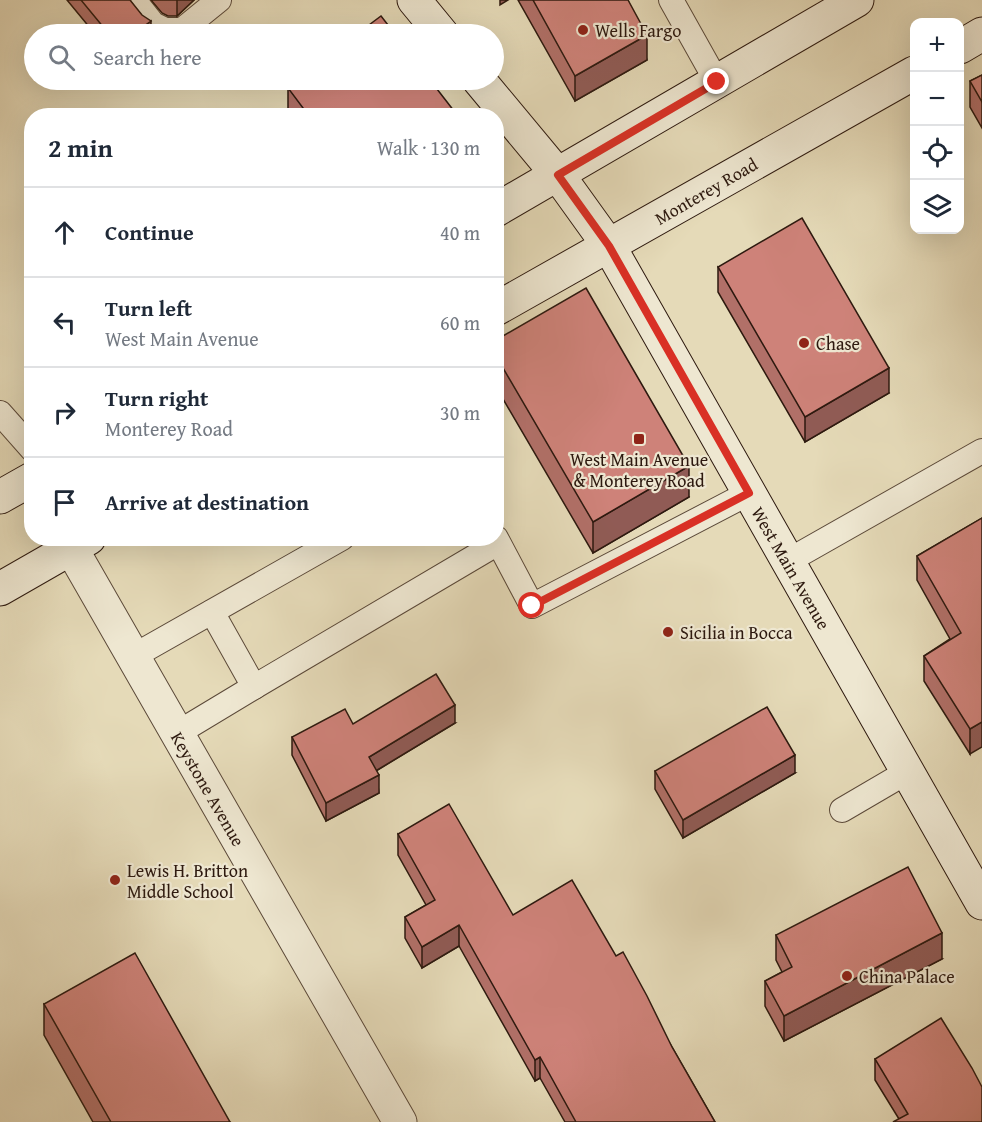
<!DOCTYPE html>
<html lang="en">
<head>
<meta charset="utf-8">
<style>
  body { margin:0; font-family:"Gentium Book Plus",serif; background:#f2f2f3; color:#1f2937 }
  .controls { position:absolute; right:18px; top:18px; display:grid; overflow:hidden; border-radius:12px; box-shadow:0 6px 24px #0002 }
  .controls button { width:54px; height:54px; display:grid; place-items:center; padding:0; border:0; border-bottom:2px solid #e0e1e3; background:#fff; color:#1f2937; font:30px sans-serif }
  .stop { position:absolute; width:18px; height:18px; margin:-14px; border:4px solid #d93025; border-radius:50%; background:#fff }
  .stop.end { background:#d93025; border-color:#fff; box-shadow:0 2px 6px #0008 }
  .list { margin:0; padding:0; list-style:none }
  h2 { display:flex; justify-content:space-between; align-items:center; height:78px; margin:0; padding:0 24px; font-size:26px }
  h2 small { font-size:20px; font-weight:400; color:#747a83 }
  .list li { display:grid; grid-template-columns:39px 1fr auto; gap:18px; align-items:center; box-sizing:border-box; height:90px; padding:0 24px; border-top:2px solid #e0e1e3 }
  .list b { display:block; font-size:22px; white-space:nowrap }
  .list p { margin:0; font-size:20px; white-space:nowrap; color:#747a83 }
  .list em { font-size:20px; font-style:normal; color:#747a83 }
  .icon { flex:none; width:33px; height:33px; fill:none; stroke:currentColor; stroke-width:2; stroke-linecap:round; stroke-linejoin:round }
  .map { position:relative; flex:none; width:982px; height:1122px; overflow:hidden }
  .search { position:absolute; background:#fff; box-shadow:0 6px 24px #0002; left:24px; top:24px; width:480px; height:66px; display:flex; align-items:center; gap:15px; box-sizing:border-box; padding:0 21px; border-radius:33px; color:#747a83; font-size:22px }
  .panel { position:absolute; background:#fff; box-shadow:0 6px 24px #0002; left:24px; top:108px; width:480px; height:438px; border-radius:24px }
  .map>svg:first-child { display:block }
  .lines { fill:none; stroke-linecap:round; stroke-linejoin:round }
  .lane-casing { stroke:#5b4939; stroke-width:26 }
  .street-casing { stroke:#5b4939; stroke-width:35 }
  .secondary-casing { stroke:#2d190f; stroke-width:35 }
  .lane { stroke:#eee7d1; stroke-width:24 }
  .street { stroke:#eee7d1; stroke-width:33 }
  .secondary { stroke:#eee7d1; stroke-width:33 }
  .wall { fill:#b17068; stroke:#2d190f; stroke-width:1.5 }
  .shaded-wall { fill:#905b55; stroke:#2d190f; stroke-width:1.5 }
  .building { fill:#ce8279; stroke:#2d190f; stroke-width:1.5 }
  .route { stroke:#d93025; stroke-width:8 }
  .poi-dot { fill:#8f2418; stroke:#eee7d1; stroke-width:2 }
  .labels { text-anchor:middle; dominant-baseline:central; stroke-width:4.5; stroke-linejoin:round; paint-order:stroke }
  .poi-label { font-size:18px; fill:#2d190f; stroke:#eee7d1; text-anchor:start }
  .street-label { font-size:18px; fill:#2d190f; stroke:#eee7d1 }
</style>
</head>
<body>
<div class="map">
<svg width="982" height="1122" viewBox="0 0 982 1122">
  <rect width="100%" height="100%" fill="#e5dab8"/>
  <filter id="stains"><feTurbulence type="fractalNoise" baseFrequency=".00333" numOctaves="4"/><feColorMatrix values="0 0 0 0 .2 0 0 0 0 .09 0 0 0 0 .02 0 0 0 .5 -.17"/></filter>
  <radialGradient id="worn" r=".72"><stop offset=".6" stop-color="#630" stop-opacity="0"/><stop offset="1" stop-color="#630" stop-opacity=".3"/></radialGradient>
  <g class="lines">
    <!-- lane casing -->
    <g class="lane-casing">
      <g id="lane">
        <polyline points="134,0 153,24 165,30 182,30 219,0"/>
        <polyline points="671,0 717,82"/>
        <polyline points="0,413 32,449"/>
        <polyline points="496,538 532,606 749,493"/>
        <polyline points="788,561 982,451"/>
        <polyline points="212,612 254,687 498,543"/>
        <polyline points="132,657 342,538"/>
        <polyline points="176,734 254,687"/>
        <polyline points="842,810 907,772"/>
      </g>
    </g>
    <!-- street casing -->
    <g class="street-casing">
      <polyline id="street" points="71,548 400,1122"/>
    </g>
    <!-- secondary casing -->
    <g class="secondary-casing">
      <g id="secondary">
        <polyline points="414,0 442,34"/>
        <polyline points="960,47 982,34"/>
        <polyline points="479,80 558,175 609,246 982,903"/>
        <polyline points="496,210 857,0"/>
        <polyline points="496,309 914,73"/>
        <polyline points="0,497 32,479"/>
        <polyline points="0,589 89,538"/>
      </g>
    </g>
    <!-- lane -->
    <use href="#lane" class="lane"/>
    <!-- street -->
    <use href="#street" class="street"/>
    <!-- secondary -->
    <use href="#secondary" class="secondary"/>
  </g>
  <!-- wall -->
  <g class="wall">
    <polygon points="67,0 130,0 151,34 95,34"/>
    <polygon points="151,0 194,0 177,16 168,16 162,13"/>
    <polygon points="518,0 628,0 647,60 575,101"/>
    <polygon points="982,75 982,128 970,107 970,81"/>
    <polygon points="288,88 454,116 288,116"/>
    <polygon points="718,267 889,393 805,442 718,292"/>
    <polygon points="496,340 689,497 593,553 496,387"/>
    <polygon points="982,518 970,754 924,681 924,656 950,639 917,580 917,556"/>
    <polygon points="455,723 376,771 379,793 326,821 292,755 292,737 353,724"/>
    <polygon points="655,771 795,773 683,838 655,789"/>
    <polygon points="398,834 513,915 616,956 672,1047 715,1122 565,1122 540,1078 535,1081 459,946 422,968 405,938 405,917 426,905 398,855"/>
    <polygon points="776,935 942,959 784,1041 765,1006 765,981 782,972 776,960"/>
    <polygon points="44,1004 230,1122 93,1122 44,1035"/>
    <polygon points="875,1059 982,1087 899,1119 875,1080"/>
  </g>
  <!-- shaded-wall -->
  <g class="shaded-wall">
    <polygon points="177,0 194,0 177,16"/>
    <polygon points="500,0 508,0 500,5"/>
    <polygon points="151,21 151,34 133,34"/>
    <polygon points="647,35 647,60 575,101 575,76"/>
    <polygon points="454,111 454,116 448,116"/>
    <polygon points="889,368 889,393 805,442 805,417"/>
    <polygon points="689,466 689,497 593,553 593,522"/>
    <polygon points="455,705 455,723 369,775 369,757"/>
    <polygon points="982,722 982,747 970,754 970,729"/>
    <polygon points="795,755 795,773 683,838 683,820"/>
    <polygon points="379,775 379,793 326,821 326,803"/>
    <polygon points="459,925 459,946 422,968 422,947"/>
    <polygon points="942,933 942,959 784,1041 784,1016"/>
    <polygon points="540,1057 540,1078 535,1081 535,1060"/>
  </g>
  <!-- building -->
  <g class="building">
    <polygon points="81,0 130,0 142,15 151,21 133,34 109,34"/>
    <polygon points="533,0 628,0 647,35 575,76"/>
    <polygon points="381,16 395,34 357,34"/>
    <polygon points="982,75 982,102 970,81"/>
    <polygon points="299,80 430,80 454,111 448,116 309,116 288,88"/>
    <polygon points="802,218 889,368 805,417 718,267"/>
    <polygon points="586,288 689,466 593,522 496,356 496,340"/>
    <polygon points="982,518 982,722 970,729 924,656 961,633 917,556"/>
    <polygon points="436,674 455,705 369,757 379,775 326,803 292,737 345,709 353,724"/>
    <polygon points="767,707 795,755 683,820 655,771"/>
    <polygon points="449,804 513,915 572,880 616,956 623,952 647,996 672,1047 715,1122 576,1122 540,1057 535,1060 459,925 422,947 405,917 435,900 398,834"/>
    <polygon points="908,867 942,933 784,1016 765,981 792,967 776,935"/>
    <polygon points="135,953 230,1122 111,1122 44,1004"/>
    <polygon points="941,1018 972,1068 982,1087 982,1122 893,1122 908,1114 875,1059"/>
  </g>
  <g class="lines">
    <!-- route -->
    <polyline class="route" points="532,606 749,493 609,246 558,175 717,82"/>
  </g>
  <!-- markers -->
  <g class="poi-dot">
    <circle cx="583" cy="30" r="6"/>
    <circle cx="804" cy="343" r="6"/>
    <rect x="633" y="433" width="12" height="12" rx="3"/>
    <circle cx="668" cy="632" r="6"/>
    <circle cx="115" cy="880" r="6"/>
    <circle cx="847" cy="976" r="6"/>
  </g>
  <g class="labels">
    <!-- poi labels -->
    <g class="poi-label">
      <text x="595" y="30">Wells Fargo</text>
      <text x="816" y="343">Chase</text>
      <text x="639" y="459" text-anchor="middle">West Main Avenue<tspan x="639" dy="21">&amp; Monterey Road</tspan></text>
      <text x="680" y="632">Sicilia in Bocca</text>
      <text x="127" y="870">Lewis H. Britton<tspan x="127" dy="21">Middle School</tspan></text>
      <text x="859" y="976">China Palace</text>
    </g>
    <!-- street labels -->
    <g class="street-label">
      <text transform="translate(706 191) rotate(-30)">Monterey Road</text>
      <text transform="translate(791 568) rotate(60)">West Main Avenue</text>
      <text transform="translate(208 789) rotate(60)">Keystone Avenue</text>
    </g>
  </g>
  <rect width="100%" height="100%" filter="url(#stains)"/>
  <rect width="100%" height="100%" fill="url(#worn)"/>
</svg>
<div class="controls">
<button>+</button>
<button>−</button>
<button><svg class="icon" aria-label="locate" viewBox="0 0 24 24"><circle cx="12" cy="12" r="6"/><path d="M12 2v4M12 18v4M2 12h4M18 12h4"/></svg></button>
<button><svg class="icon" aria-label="layers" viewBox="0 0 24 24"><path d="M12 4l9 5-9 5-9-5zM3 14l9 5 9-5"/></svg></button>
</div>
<div class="stop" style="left:532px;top:606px"></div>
<div class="stop end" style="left:717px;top:82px"></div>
<div class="search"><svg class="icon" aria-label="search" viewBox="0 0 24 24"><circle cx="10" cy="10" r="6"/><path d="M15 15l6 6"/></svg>Search here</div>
<section class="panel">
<h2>2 min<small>Walk · 130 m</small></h2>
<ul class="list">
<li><svg class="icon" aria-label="ahead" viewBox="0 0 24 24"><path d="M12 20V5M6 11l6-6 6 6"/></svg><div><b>Continue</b></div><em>40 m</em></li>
<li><svg class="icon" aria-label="left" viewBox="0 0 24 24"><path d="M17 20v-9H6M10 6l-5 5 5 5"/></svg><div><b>Turn left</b><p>West Main Avenue</p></div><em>60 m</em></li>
<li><svg class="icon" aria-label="right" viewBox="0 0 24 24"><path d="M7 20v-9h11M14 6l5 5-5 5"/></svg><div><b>Turn right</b><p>Monterey Road</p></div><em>30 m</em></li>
<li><svg class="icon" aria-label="arrive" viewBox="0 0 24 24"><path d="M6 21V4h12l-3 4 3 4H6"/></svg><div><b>Arrive at destination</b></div></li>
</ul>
</section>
</div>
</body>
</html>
